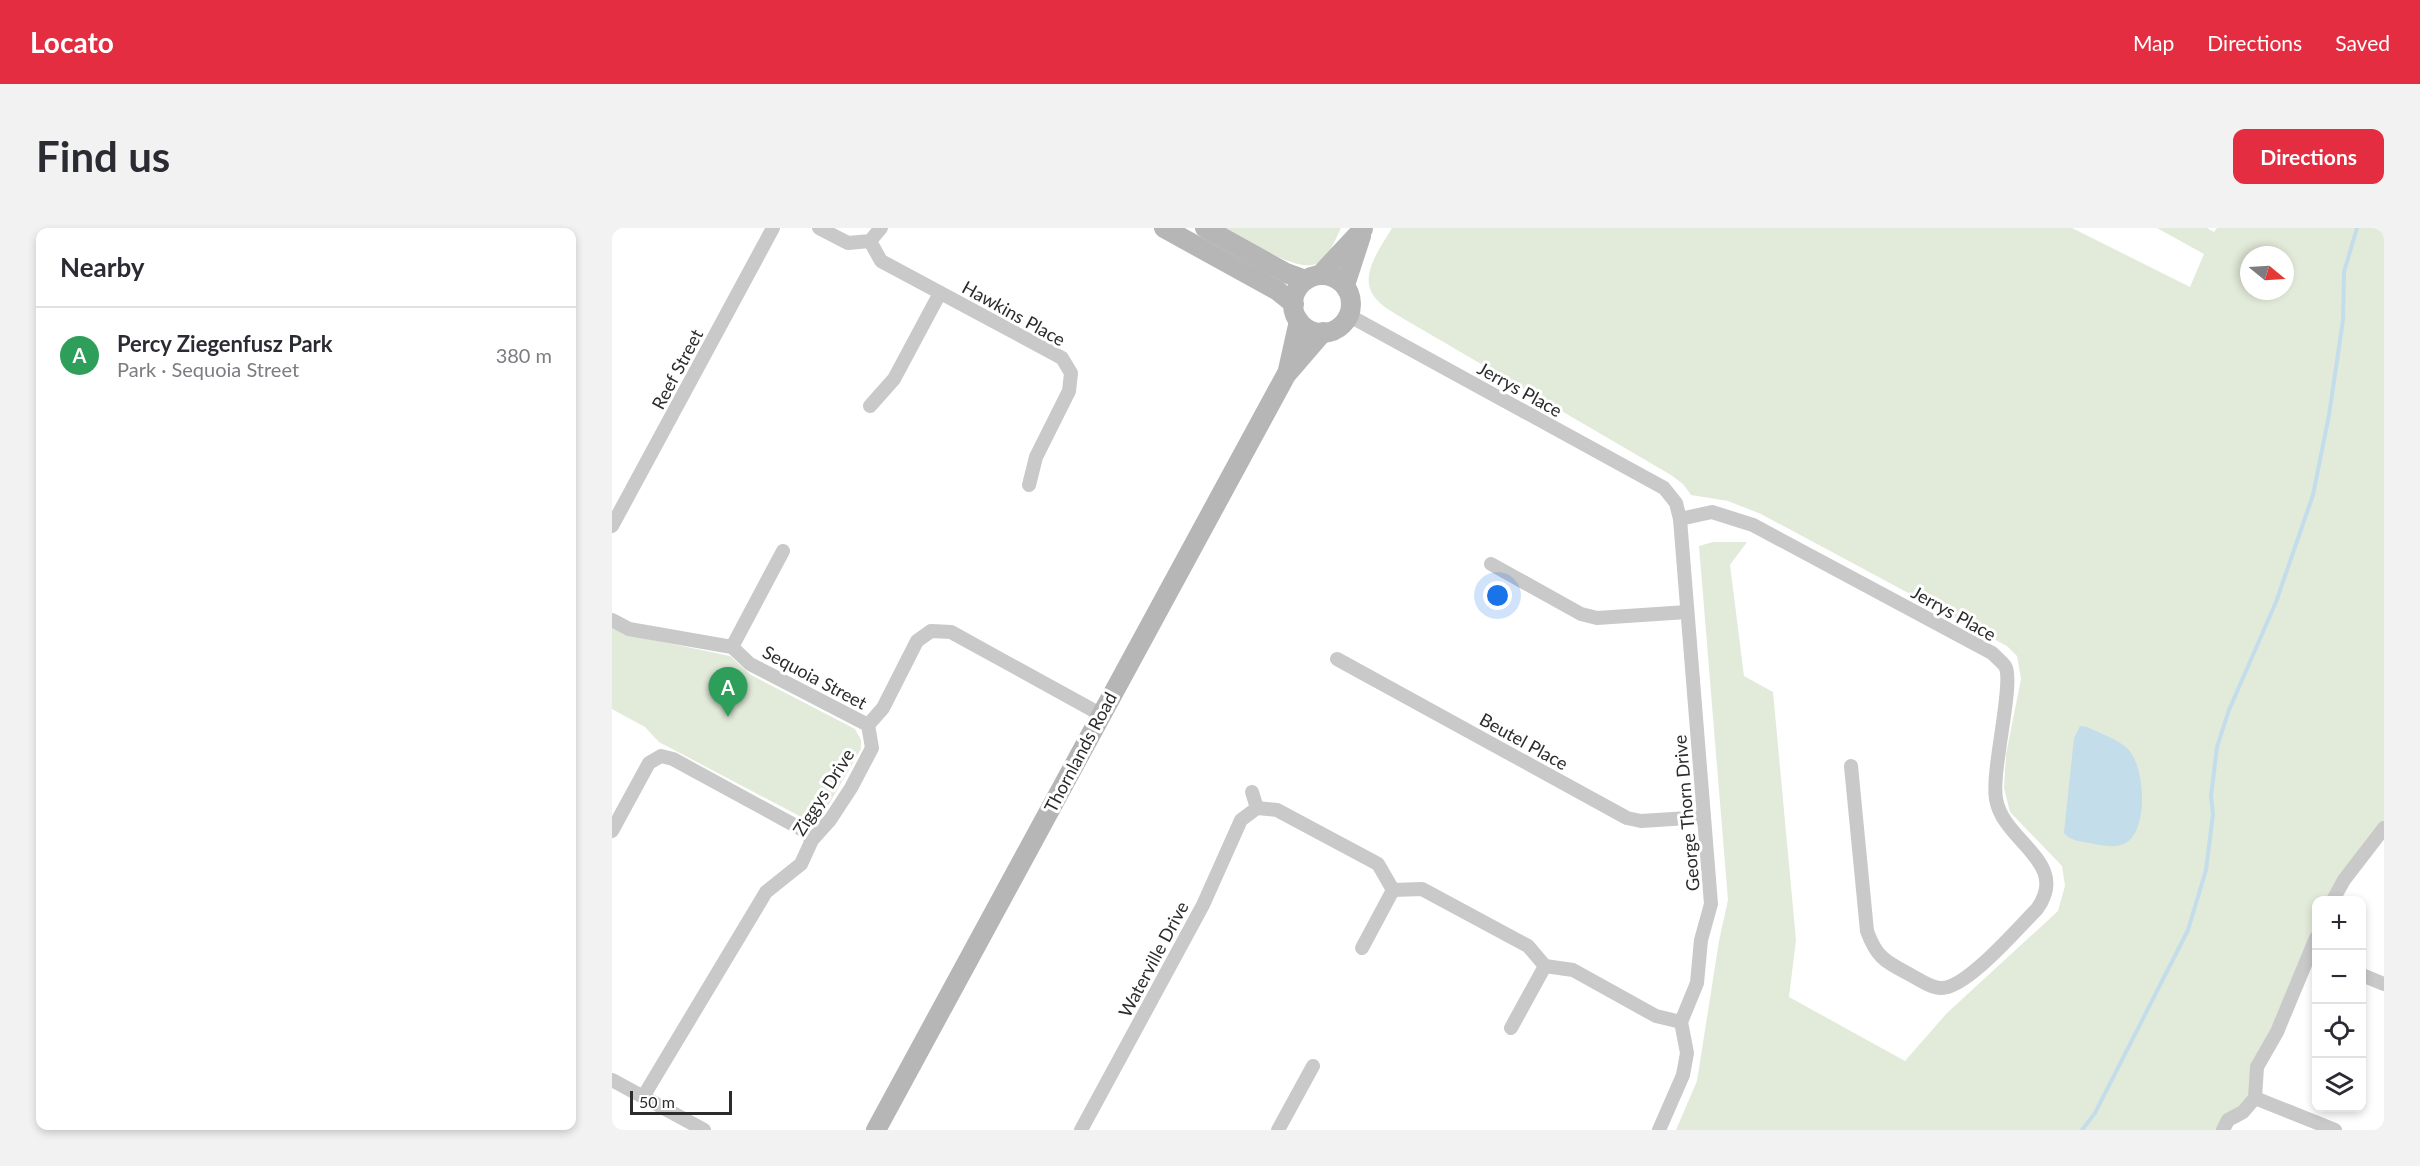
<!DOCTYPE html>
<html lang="en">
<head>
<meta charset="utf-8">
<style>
  body { margin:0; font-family:Lato,sans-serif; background:#f2f2f3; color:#2b2b33 }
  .controls { position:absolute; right:18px; bottom:18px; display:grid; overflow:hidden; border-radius:12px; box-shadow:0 3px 9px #0003 }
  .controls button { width:54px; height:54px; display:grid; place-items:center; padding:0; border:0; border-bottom:2px solid #e1e1e2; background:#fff; color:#2b2b33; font:30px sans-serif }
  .compass { position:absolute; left:1628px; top:18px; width:54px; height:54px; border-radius:50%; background:#fff; box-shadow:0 3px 9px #0003; rotate:108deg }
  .scale { position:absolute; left:18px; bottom:15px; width:102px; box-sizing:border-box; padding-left:6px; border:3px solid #2c2c2c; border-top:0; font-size:16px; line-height:21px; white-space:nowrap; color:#2c2c2c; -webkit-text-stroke:4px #fff; paint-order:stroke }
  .you { position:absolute; left:886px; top:368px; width:21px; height:21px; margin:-15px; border:4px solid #fff; border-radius:50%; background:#1a73e8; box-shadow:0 0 0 9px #1a73e833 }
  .badge { display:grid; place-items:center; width:39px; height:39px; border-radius:50%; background:#e42d41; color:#fff; font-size:20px; font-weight:700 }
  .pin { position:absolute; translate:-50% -50px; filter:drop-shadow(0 2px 3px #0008) }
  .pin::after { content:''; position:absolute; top:32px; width:21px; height:18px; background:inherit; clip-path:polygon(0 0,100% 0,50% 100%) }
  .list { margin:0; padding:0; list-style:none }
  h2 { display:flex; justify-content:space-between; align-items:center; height:78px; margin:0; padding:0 24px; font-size:26px }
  h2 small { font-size:20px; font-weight:400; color:#7c7c81 }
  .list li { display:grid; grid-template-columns:39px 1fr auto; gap:18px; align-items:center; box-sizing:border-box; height:96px; padding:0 24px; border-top:2px solid #e1e1e2 }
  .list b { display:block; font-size:22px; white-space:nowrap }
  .list p { margin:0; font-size:20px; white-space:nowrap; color:#7c7c81 }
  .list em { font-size:20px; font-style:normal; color:#7c7c81 }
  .icon { flex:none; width:33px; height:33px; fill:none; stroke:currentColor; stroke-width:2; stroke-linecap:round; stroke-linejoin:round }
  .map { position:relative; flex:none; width:1772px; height:902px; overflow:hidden; border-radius:12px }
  header { display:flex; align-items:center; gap:36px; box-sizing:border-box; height:84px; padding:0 30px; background:#e42d41; color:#fff }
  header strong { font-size:28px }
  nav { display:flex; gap:33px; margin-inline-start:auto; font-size:21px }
  .intro { display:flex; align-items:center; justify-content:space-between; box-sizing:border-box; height:144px; padding:0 36px }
  h1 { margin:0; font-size:42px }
  .button { padding:15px 27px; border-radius:12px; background:#e42d41; color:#fff; font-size:21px; font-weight:700 }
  main { display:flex; gap:36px; padding:0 36px }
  aside { flex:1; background:#fff; border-radius:12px; box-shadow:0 3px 9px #0003 }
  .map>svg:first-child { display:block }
  .green { fill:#e2ead9; fill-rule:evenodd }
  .water { fill:#c4ddea }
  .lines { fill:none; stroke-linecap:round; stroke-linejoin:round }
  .stream { stroke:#c4ddea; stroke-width:4 }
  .street { stroke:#c9c9c9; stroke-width:14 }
  .secondary { stroke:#b6b6b6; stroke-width:20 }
  .labels { text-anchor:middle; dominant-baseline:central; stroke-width:6; stroke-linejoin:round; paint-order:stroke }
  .street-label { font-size:18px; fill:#2c2c2c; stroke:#fff }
</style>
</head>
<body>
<header>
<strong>Locato</strong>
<nav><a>Map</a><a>Directions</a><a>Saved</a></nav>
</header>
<div class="intro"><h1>Find us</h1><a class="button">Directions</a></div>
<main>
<aside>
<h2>Nearby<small></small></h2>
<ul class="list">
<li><span class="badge" style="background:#2e9e5b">A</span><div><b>Percy Ziegenfusz Park</b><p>Park · Sequoia Street</p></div><em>380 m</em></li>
</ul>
</aside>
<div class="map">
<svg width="1772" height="902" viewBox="0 0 1772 902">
  <rect width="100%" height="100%" fill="#fff"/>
  <!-- green -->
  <g class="green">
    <path d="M613,0H729C723,12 718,27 706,35C687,47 632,10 613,0Z"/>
    <path d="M780,0H1460L1578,59L1592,26L1545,0H1595L1602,4L1605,0H1772V600L1721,672H1704V710L1645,839L1643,870L1611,902H1064L1085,853L1107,713L1116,672L1087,318L1101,314H1135L1118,337L1132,448L1161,464L1184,712L1177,769L1293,833L1335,785L1446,683L1453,658L1450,638L1398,584L1392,560L1394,526L1409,451L1405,428L1395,418L1149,286L1116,273L1079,267L1071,256L1059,247L792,91C783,85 772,80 765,72C744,50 768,21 780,0ZM1637,27H1673V63H1637Z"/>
    <polygon points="3,395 17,407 118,428 139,447 243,501 249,512 249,521 214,581 205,591 193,591 47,514 33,499 0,481 0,400"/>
  </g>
  <!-- water -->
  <path class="water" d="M1468,498L1475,499C1487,505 1506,511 1516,521C1533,538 1537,601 1514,615C1503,621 1488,617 1477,615C1468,613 1459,613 1452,605L1462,510Z"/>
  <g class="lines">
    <!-- stream -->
    <polyline class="stream" points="1470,902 1483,885 1576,702 1594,642 1601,586 1599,568 1605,519 1617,482 1664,374 1701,267 1717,187 1731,92 1732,44 1745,0"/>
    <!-- street -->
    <g class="street">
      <polyline points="207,0 236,15 258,13 269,0"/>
      <polyline points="258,13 269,33 450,130 459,145 457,163 424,229 417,257"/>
      <polyline points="736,87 1052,260 1064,275 1068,291 1099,676 1089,712 1085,755 1069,794 1075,825 1071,847 1047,902"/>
      <polyline points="258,178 282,151 328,65"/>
      <path d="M1068,291L1100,284L1141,297L1380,425C1384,429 1390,434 1393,438C1403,454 1379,541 1384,571C1391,614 1459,634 1425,681C1406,700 1354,761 1329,760C1318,760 1305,750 1295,745C1272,733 1264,728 1255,703L1239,538"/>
      <polyline points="0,298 161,0"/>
      <polyline points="879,336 969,386 985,390 1075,384"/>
      <polyline points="0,392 17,401 120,419 138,436 256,497"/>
      <polyline points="120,419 171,323"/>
      <polyline points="725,431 1015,590 1029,593 1092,589"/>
      <polyline points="256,497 271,480 305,413 319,403 339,404 488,486"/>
      <polyline points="640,564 645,580"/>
      <polyline points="0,603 37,535 49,528 61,531 193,603 200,612"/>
      <polyline points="1721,672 1732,652 1772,600"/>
      <polyline points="750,720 781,662"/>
      <polyline points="1750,747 1772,756"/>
      <polyline points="899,800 933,738"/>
      <polyline points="0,852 92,902"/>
      <polyline points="31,869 154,664 189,636 200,612 218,592 239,560 260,520 256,497"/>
      <polyline points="1643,870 1723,902"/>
      <polyline points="469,902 591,677 629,592 645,580 665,582 766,636 781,662 810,661 916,718 933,738 961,742 1044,788 1069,794"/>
      <polyline points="666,902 701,838"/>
      <polyline points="1611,902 1616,892 1631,884 1643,870 1645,839 1665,804 1704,710"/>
    </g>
    <!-- secondary -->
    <g class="secondary">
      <polyline points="552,0 666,63 682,76"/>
      <polyline points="593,0 674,45 693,52"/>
      <polyline points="708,47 751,1"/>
      <circle cx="710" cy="76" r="29"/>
      <polyline points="733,57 749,8"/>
      <polyline points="676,142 687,93"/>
      <polyline points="264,902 674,147 711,104"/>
    </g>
  </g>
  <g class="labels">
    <!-- street labels -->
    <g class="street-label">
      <text transform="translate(402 85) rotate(29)">Hawkins Place</text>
      <text transform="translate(65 141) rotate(-62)">Reef Street</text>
      <text transform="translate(908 161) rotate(29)">Jerrys Place</text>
      <text transform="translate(1342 385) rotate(29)">Jerrys Place</text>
      <text transform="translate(203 449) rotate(28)">Sequoia Street</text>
      <text transform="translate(912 513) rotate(29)">Beutel Place</text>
      <text transform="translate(468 524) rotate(-62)">Thornlands Road</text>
      <text transform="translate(211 564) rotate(-58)">Ziggys Drive</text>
      <text transform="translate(1074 585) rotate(-95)">George Thorn Drive</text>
      <text transform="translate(541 731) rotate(-62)">Waterville Drive</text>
    </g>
  </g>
</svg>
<div class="controls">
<button>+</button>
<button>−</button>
<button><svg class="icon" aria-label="locate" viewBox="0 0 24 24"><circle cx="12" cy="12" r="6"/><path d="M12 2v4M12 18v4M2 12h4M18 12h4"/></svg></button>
<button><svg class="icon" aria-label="layers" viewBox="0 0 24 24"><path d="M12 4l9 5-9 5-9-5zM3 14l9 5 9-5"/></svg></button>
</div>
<svg class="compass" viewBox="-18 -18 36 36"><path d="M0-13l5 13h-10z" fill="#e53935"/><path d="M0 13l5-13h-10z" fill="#7c7c81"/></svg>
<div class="scale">50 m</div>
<div class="you"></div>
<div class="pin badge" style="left:116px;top:489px;background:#2e9e5b">A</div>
</div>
</main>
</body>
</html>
